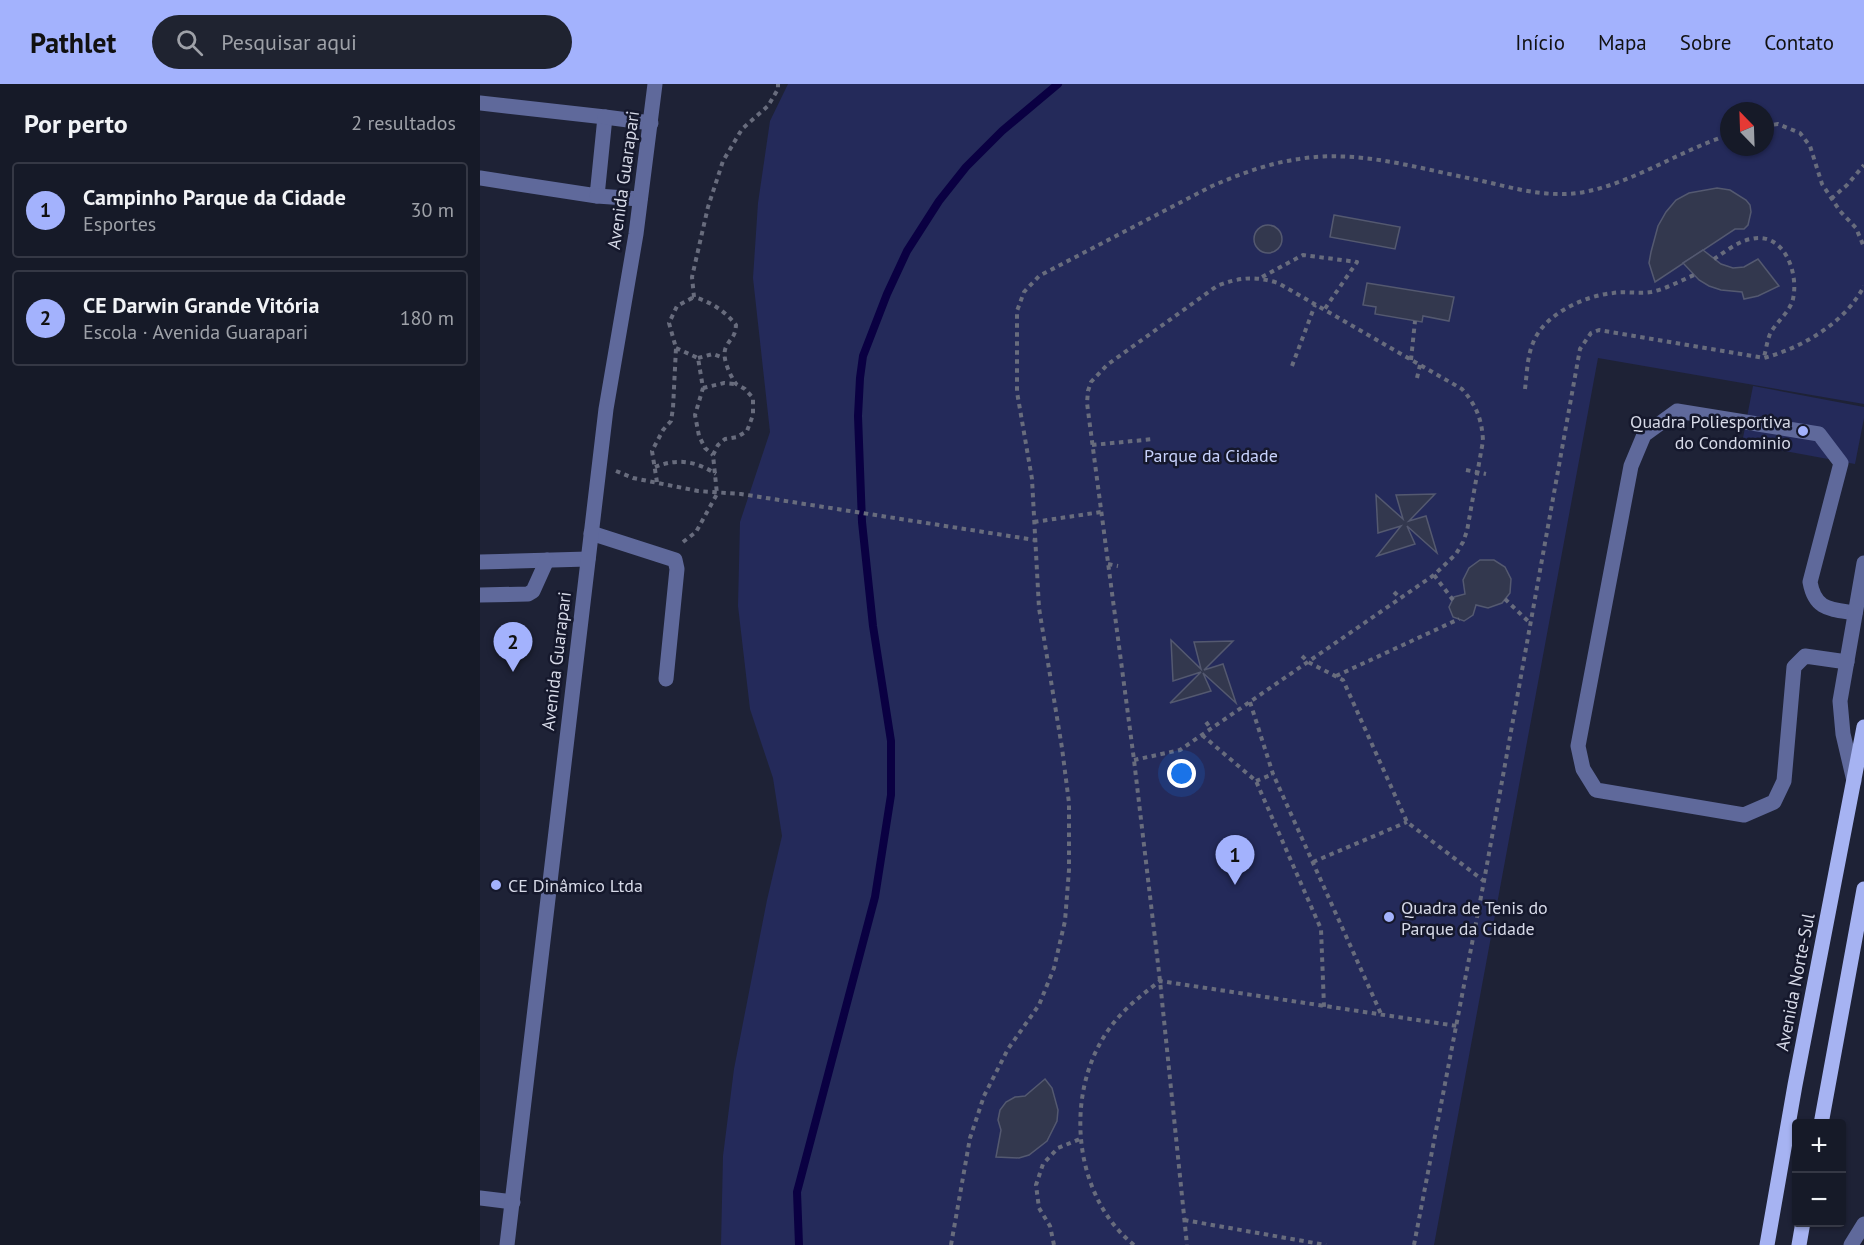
<!DOCTYPE html>
<html lang="pt">
<head>
<meta charset="utf-8">
<style>
  body { margin:0; font-family:"PT Sans",sans-serif; background:#1f2330; color:#f1f3f6 }
  .controls { position:absolute; right:18px; bottom:18px; display:grid; overflow:hidden; border-radius:6px; box-shadow:0 2px 4px #0004 }
  .controls button { width:54px; height:54px; display:grid; place-items:center; padding:0; border:0; border-bottom:2px solid #353845; background:#161a28; color:#f1f3f6; font:30px sans-serif }
  .compass { position:absolute; left:1240px; top:18px; width:54px; height:54px; border-radius:50%; background:#161a28; box-shadow:0 2px 4px #0004; rotate:337deg }
  .you { position:absolute; left:702px; top:690px; width:21px; height:21px; margin:-15px; border:4px solid #fff; border-radius:50%; background:#1a73e8; box-shadow:0 0 0 9px #1a73e833 }
  .badge { display:grid; place-items:center; width:39px; height:39px; border-radius:50%; background:#a3b2fd; color:#111; font-size:20px; font-weight:700 }
  .pin { position:absolute; translate:-50% -50px; filter:drop-shadow(0 2px 3px #0008) }
  .pin::after { content:''; position:absolute; top:32px; width:21px; height:18px; background:inherit; clip-path:polygon(0 0,100% 0,50% 100%) }
  .list { margin:0; padding:0; list-style:none }
  h2 { display:flex; justify-content:space-between; align-items:center; height:78px; margin:0; padding:0 24px; font-size:26px }
  h2 small { font-size:20px; font-weight:400; color:#9ea1a8 }
  .list li { display:grid; grid-template-columns:39px 1fr auto; gap:18px; align-items:center; box-sizing:border-box; height:96px; margin:0 12px 12px; padding:0 12px; border:2px solid #353845; border-radius:6px }
  .list b { display:block; font-size:22px; white-space:nowrap }
  .list p { margin:0; font-size:20px; white-space:nowrap; color:#9ea1a8 }
  .list em { font-size:20px; font-style:normal; color:#9ea1a8 }
  .icon { flex:none; width:33px; height:33px; fill:none; stroke:currentColor; stroke-width:2; stroke-linecap:round; stroke-linejoin:round }
  .map { position:relative; flex:none; width:1384px; height:1161px; overflow:hidden }
  header { display:flex; align-items:center; gap:36px; box-sizing:border-box; height:84px; padding:0 30px; background:#a3b2fd; color:#111 }
  header strong { font-size:28px }
  nav { display:flex; gap:33px; margin-inline-start:auto; font-size:21px }
  .search { width:420px; height:54px; background:#1f2330; display:flex; align-items:center; gap:15px; box-sizing:border-box; padding:0 21px; border-radius:33px; color:#9ea1a8; font-size:22px }
  main { display:flex }
  aside { flex:1; background:#161a28 }
  .map>svg:first-child { display:block }
  .green { fill:#242a5a; fill-rule:evenodd }
  .lines { fill:none; stroke-linecap:round; stroke-linejoin:round }
  .stream { stroke:#0a0042; stroke-width:8 }
  .building { fill:#33384e; stroke:#545970; stroke-width:1.5 }
  .path { stroke:#686c7d; stroke-width:4; stroke-dasharray:4.5 4.5; stroke-linecap:butt }
  .minor { stroke:#5f699b; stroke-width:15 }
  .major { stroke:#a6b3f2; stroke-width:15 }
  .poi-dot { fill:#a3b2fd; stroke:#15182c; stroke-width:2 }
  .labels { text-anchor:middle; dominant-baseline:central; stroke-width:5; stroke-linejoin:round; paint-order:stroke }
  .street-label { font-size:18px; fill:#d7dae8; stroke:#15182c }
  .poi-label { font-size:18px; fill:#d7dae8; stroke:#15182c; text-anchor:start }
  .park-label { font-size:18px; fill:#c8d2fc; stroke:#15182c }
</style>
</head>
<body>
<header>
<strong>Pathlet</strong>
<div class="search"><svg class="icon" aria-label="search" viewBox="0 0 24 24"><circle cx="10" cy="10" r="6"/><path d="M15 15l6 6"/></svg>Pesquisar aqui</div>
<nav><a>Início</a><a>Mapa</a><a>Sobre</a><a>Contato</a></nav>
</header>
<main>
<aside>
<h2>Por perto<small>2 resultados</small></h2>
<ul class="list">
<li><span class="badge">1</span><div><b>Campinho Parque da Cidade</b><p>Esportes</p></div><em>30 m</em></li>
<li><span class="badge">2</span><div><b>CE Darwin Grande Vitória</b><p>Escola · Avenida Guarapari</p></div><em>180 m</em></li>
</ul>
</aside>
<div class="map">
<svg width="1384" height="1161" viewBox="0 0 1384 1161">
  <rect width="100%" height="100%" fill="#1e2236"/>
  <!-- green -->
  <g class="green">
    <path d="M308,0H1384V320L1118,274L954,1161H241L243,1072L254,985L287,816L302,752L293,694L270,625L258,522L260,438L290,348L273,194L278,119L290,37ZM1249,27H1285V63H1249Z"/>
    <polygon points="1273,302 1384,323 1384,334 1375,380 1262,359"/>
  </g>
  <g class="lines">
    <!-- stream -->
    <polyline class="stream" points="319,1161 317,1108 395,813 411,711 411,657 393,542 382,438 378,332 380,294 383,272 407,210 427,167 459,117 486,83 522,47 578,0"/>
  </g>
  <!-- building -->
  <g class="building">
    <polygon points="1237,104 1250,106 1266,116 1270,121 1271,128 1268,141 1264,145 1255,145 1175,198 1169,179 1171,168 1178,142 1186,128 1196,116 1209,109"/>
    <polygon points="854,131 920,143 915,165 850,153"/>
    <circle cx="788" cy="155" r="14"/>
    <polygon points="1223,166 1241,180 1253,184 1264,183 1278,175 1299,202 1278,212 1264,215 1262,208 1241,206 1229,202 1219,196 1203,179"/>
    <polygon points="887,199 974,213 969,237 943,232 942,238 895,230 896,223 883,221"/>
    <polygon points="955,410 929,437 946,432 957,469 927,442 935,460 897,472 921,442 898,449 896,411 923,435 916,411"/>
    <polygon points="1000,476 1014,476 1025,483 1031,495 1030,509 1022,519 1008,524 996,521 993,531 984,537 973,533 969,523 974,513 985,510 983,496 989,484"/>
    <polygon points="691,556 721,585 714,558 753,557 724,586 743,580 756,619 723,589 731,607 690,619 721,588 693,597"/>
    <polygon points="565,995 572,1004 578,1026 577,1037 567,1057 549,1071 539,1074 516,1073 521,1046 518,1036 520,1026 526,1018 535,1013 545,1012"/>
  </g>
  <g class="lines">
    <!-- path -->
    <g class="path">
      <polyline points="1285,42 1298,40 1320,49 1330,62 1342,100 1360,127 1376,144 1384,163"/>
      <polyline points="1351,115 1367,101 1384,81"/>
      <path d="M1234,175C1245,168 1258,157 1271,155C1304,147 1319,189 1313,215C1310,228 1296,238 1290,250C1287,257 1286,266 1284,273"/>
      <polyline points="782,193 823,171 877,178 844,226"/>
      <polyline points="196,264 218,274 223,304 215,331 219,352 225,364 233,371"/>
      <polyline points="218,274 233,270 244,274"/>
      <polyline points="931,276 935,237"/>
      <polyline points="812,282 835,221"/>
      <polyline points="937,294 940,281"/>
      <polyline points="223,304 244,299 255,300"/>
      <path d="M1045,305C1047,290 1047,273 1053,259C1064,230 1104,212 1133,209C1145,207 1158,210 1171,208C1186,205 1200,197 1214,191"/>
      <polyline points="612,361 674,355"/>
      <path d="M175,383C197,374 216,377 236,390"/>
      <polyline points="986,386 1006,390"/>
      <polyline points="136,387 153,394 218,407 261,410 555,456"/>
      <polyline points="177,398 172,367 183,346 191,337 193,324 196,264 189,239 197,222 214,213"/>
      <polyline points="554,438 621,428"/>
      <path d="M203,458L216,448L237,410L233,371L238,361L245,355L257,353L267,347L273,331V314L265,305L256,300C250,291 241,273 246,263C251,253 255,254 256,241C245,227 231,218 214,213L212,193L228,123L243,77L262,45L288,22L298,5V0"/>
      <polyline points="628,480 638,482"/>
      <polyline points="954,491 973,516"/>
      <polyline points="914,508 920,514"/>
      <polyline points="1025,515 1050,539"/>
      <polyline points="822,572 828,578 863,596 927,738 1004,797"/>
      <polyline points="856,592 979,535"/>
      <polyline points="770,618 793,690 902,932"/>
      <polyline points="726,638 731,645"/>
      <polyline points="722,651 776,697 841,845 844,923"/>
      <path d="M654,676L700,666L954,491L976,470L983,458L987,447L1003,357C1002,335 996,321 982,305L798,199C776,192 759,193 737,202L627,281L611,298L608,307L607,319L654,676L680,897L707,1161"/>
      <polyline points="776,697 793,690"/>
      <polyline points="833,778 927,738"/>
      <polyline points="704,1136 846,1161"/>
      <path d="M471,1161L490,1054L504,1012L528,965L559,921L574,884L585,837L589,786V719L582,664L559,524L552,395L537,308V227L544,208L559,192L732,102C760,90 789,79 819,75C879,65 940,85 998,96C1025,102 1052,110 1079,110C1134,112 1196,67 1249,51"/>
      <polyline points="574,1161 570,1142 559,1124 556,1101 563,1080 578,1064 600,1055"/>
      <path d="M654,1161C593,1112 584,1011 627,948C641,927 660,912 680,897L977,942"/>
      <path d="M934,1161L1004,797L1100,265L1111,249L1119,246L1284,274C1323,263 1365,239 1384,202"/>
    </g>
    <!-- minor -->
    <g class="minor">
      <polyline points="0,19 125,33 117,112 0,94"/>
      <polyline points="125,33 171,39"/>
      <polyline points="117,112 160,115"/>
      <polyline points="111,449 195,476 197,485 186,595"/>
      <polyline points="0,478 108,475"/>
      <polyline points="0,511 48,510 53,507 67,476"/>
      <path d="M1367,578L1325,572L1314,583L1304,697L1294,718L1264,731L1116,706L1103,685L1098,662L1151,382L1164,351L1197,327L1339,350L1361,379L1330,498C1335,526 1350,525 1375,529"/>
      <polyline points="1374,697 1363,650 1360,617 1384,479"/>
      <polyline points="0,1114 33,1118"/>
      <polyline points="27,1161 126,325 156,150 175,0"/>
      <polyline points="1371,1161 1384,1140"/>
    </g>
    <!-- major -->
    <g class="major">
      <polyline points="1341,1040 1384,805"/>
      <polyline points="1287,1161 1315,1001 1384,643"/>
      <polyline points="1319,1161 1323,1138"/>
    </g>
  </g>
  <!-- markers -->
  <g class="poi-dot">
    <circle cx="1323" cy="347" r="6"/>
    <circle cx="16" cy="801" r="6"/>
    <circle cx="909" cy="833" r="6"/>
  </g>
  <g class="labels">
    <!-- street labels -->
    <g class="street-label">
      <text transform="translate(143 96) rotate(-82)">Avenida Guarapari</text>
      <text transform="translate(76 577) rotate(-83)">Avenida Guarapari</text>
      <text transform="translate(1315 898) rotate(-79)">Avenida Norte-Sul</text>
    </g>
    <!-- poi labels -->
    <g class="poi-label">
      <text x="1311" y="337" text-anchor="end">Quadra Poliesportiva<tspan x="1311" dy="21">do Condominio</tspan></text>
      <text x="28" y="801">CE Dinâmico Ltda</text>
      <text x="921" y="823">Quadra de Tenis do<tspan x="921" dy="21">Parque da Cidade</tspan></text>
    </g>
    <!-- park labels -->
    <g class="park-label">
      <text x="731" y="371">Parque da Cidade</text>
    </g>
  </g>
</svg>
<div class="controls">
<button>+</button>
<button>−</button>
</div>
<svg class="compass" viewBox="-18 -18 36 36"><path d="M0-13l5 13h-10z" fill="#e53935"/><path d="M0 13l5-13h-10z" fill="#9ea1a8"/></svg>
<div class="you"></div>
<div class="pin badge" style="left:755px;top:801px">1</div>
<div class="pin badge" style="left:33px;top:588px">2</div>
</div>
</main>
</body>
</html>
